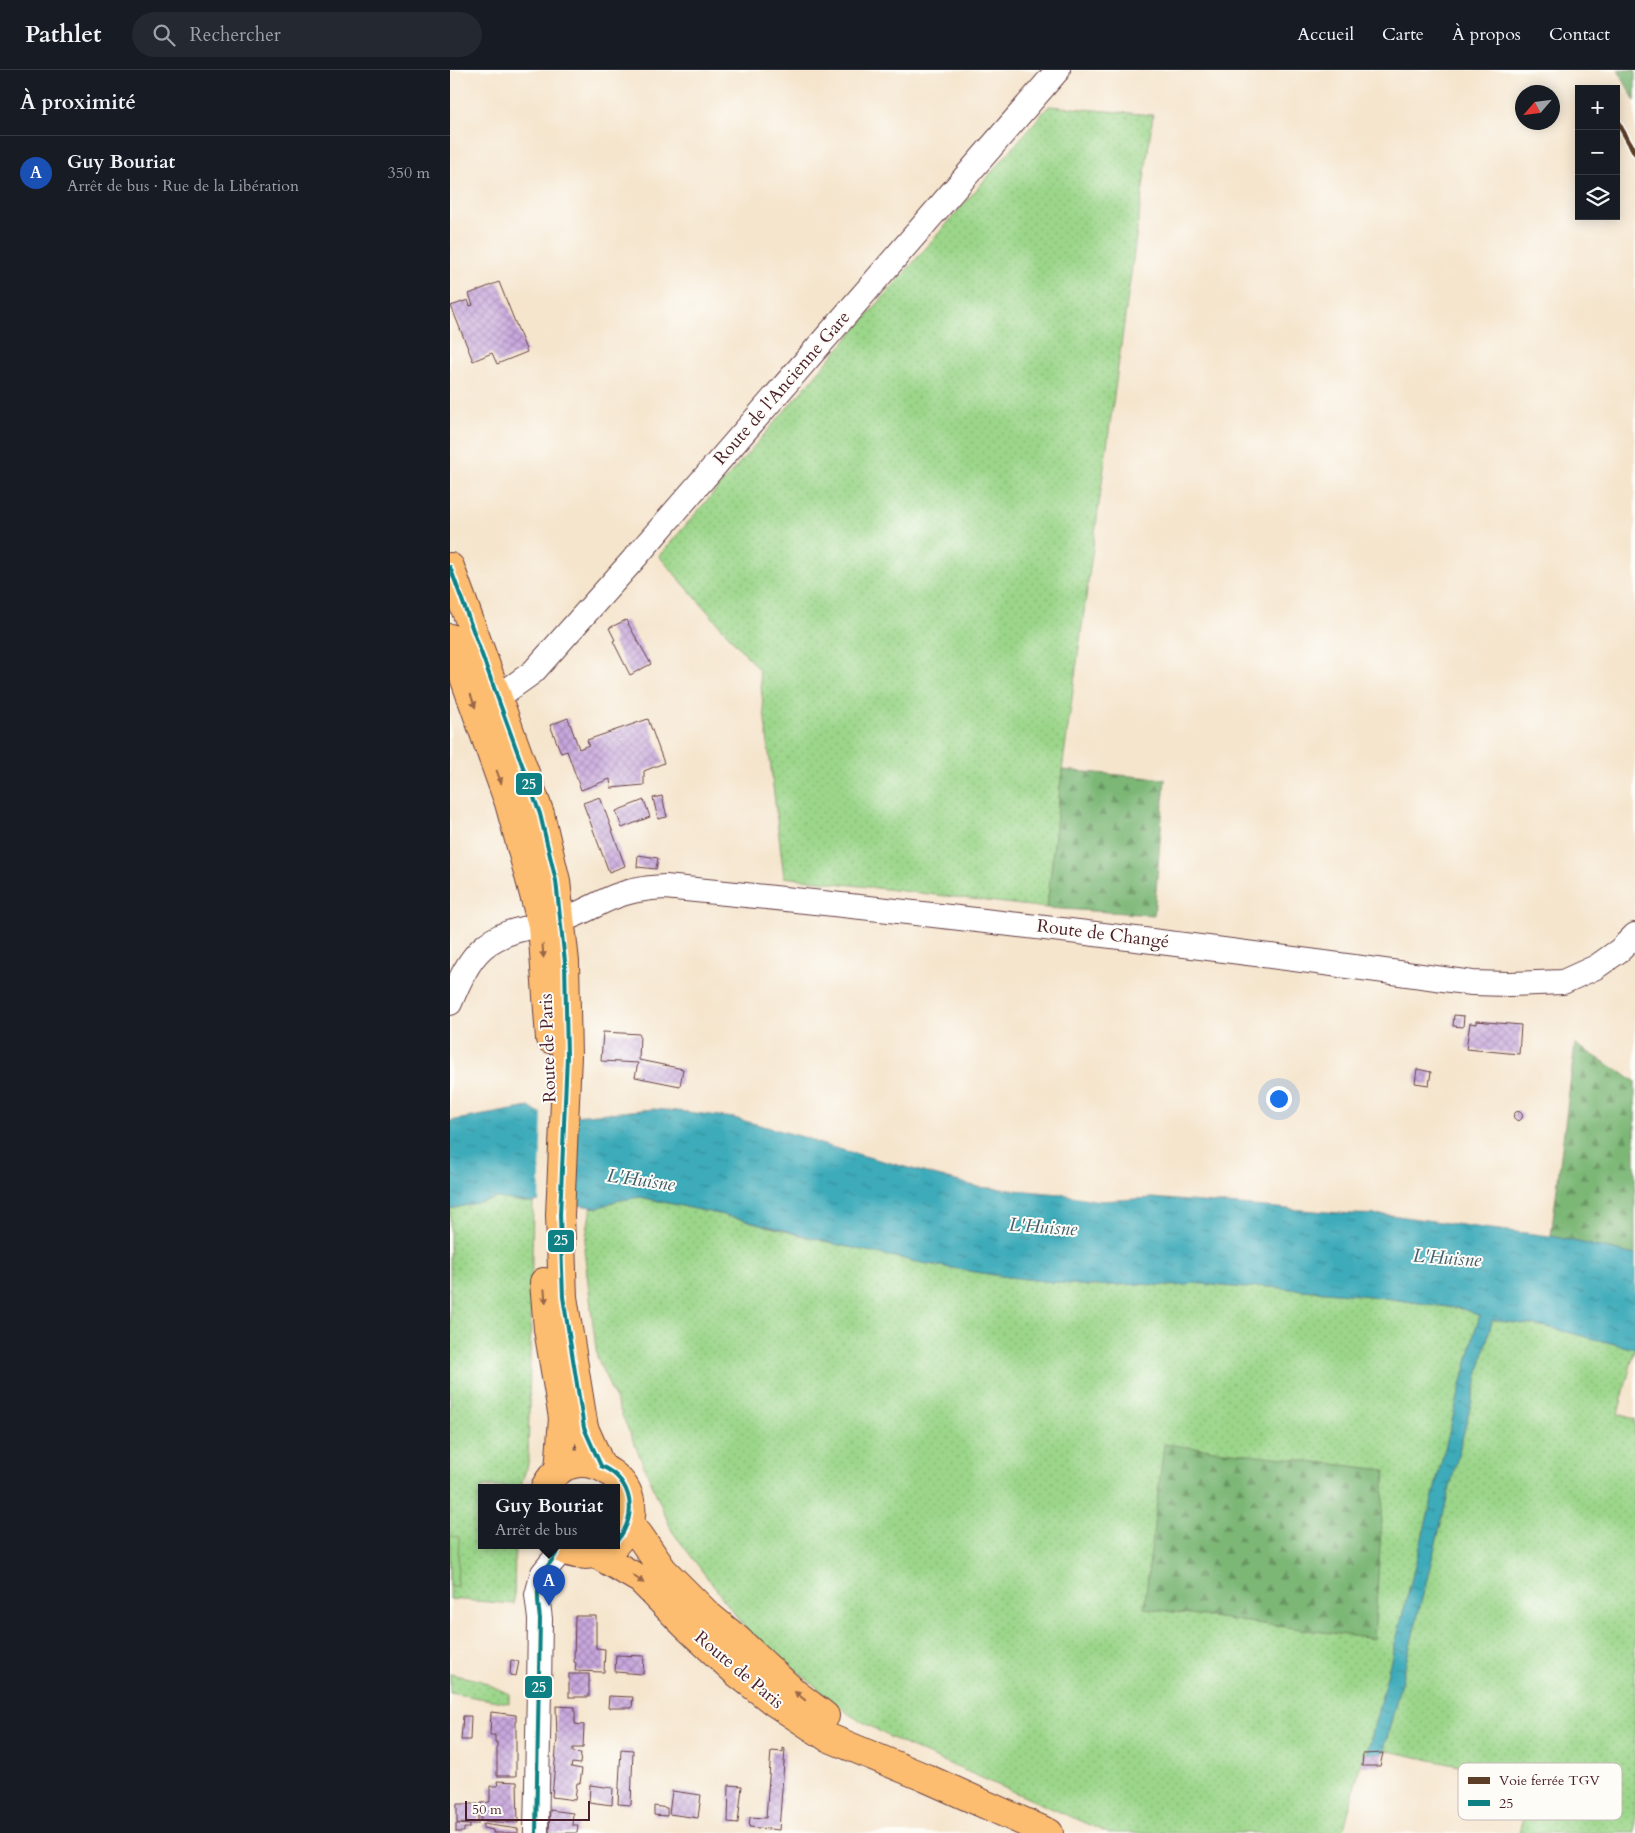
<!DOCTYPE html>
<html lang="fr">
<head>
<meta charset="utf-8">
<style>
  body { margin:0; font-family:Cardo,serif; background:#242831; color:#f1f3f6 }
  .controls { position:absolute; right:15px; top:15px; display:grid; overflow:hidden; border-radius:0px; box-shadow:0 2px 12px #0003 }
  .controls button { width:45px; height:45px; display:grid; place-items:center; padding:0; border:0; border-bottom:1px solid #363941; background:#171b24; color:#f1f3f6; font:25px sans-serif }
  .compass { position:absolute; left:1065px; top:15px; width:45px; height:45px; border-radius:50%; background:#171b24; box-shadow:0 2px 12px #0003; rotate:242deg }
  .scale { position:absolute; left:15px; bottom:12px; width:125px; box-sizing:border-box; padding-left:5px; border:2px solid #4a1f2b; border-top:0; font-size:14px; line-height:18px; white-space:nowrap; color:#4a1f2b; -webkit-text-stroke:4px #fdfcf7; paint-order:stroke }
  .you { position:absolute; left:828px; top:1028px; width:18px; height:18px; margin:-12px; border:4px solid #fff; border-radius:50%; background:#1a73e8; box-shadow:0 0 0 8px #1a73e833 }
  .badge { display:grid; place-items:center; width:32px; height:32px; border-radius:50%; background:#1a73e8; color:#fff; font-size:16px; font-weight:700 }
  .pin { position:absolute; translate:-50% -41px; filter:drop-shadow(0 1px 2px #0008) }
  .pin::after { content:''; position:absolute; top:26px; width:18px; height:15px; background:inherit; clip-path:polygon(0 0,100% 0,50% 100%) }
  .popup { position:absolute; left:28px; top:1414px; width:142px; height:65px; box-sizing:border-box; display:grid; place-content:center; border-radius:0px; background:#171b24; filter:drop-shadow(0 1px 4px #0005); font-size:16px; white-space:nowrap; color:#9ea1a6 }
  .popup b { font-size:19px; color:#f1f3f6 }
  .popup::after { content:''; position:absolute; left:50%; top:100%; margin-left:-10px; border:10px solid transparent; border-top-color:#171b24 }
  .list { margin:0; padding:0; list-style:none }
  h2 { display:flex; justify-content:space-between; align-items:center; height:65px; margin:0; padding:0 20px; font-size:21px }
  h2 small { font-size:16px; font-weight:400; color:#9ea1a6 }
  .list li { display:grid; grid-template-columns:32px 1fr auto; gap:15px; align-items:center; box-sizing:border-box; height:75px; padding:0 20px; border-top:1px solid #363941 }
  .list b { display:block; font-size:19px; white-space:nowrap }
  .list p { margin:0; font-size:16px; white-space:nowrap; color:#9ea1a6 }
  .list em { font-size:16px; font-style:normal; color:#9ea1a6 }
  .icon { flex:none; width:28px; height:28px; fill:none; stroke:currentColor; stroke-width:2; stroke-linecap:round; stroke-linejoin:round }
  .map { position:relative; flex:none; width:1185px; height:1763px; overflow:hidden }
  header { display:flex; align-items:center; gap:30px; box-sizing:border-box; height:70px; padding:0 25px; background:#171b24; border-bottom:1px solid #363941 }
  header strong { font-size:24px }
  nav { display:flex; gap:28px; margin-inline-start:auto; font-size:18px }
  .search { width:350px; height:45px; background:#242831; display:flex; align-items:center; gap:12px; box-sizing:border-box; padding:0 18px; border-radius:28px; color:#9ea1a6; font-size:19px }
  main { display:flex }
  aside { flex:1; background:#171b24 }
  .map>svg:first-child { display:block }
  .grass { fill:url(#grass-dots); stroke:#727a5a }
  .forest { fill:url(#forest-firs); stroke:#636b50 }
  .garden { fill:#9bd68a; stroke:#727a5a }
  .water { fill:url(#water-ripples); stroke:#436572 }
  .pier { fill:#f5e5cd }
  .building { fill:url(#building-cross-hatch) }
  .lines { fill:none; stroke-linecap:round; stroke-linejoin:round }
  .minor-casing { stroke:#643d43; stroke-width:26 }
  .major-casing { stroke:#643d43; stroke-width:30 }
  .minor { stroke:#fff; stroke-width:24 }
  .major { stroke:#fcbd6f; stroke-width:28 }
  .bus-1-casing { stroke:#fdfcf7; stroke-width:8 }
  .bus-1 { stroke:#0f8184; stroke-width:4 }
  .rail-1-casing { stroke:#fdfcf7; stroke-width:9 }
  .rail-1 { stroke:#5c3e26; stroke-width:5 }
  .oneway { fill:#9a664a }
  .labels { text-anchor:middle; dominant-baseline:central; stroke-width:4; stroke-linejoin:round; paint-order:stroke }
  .street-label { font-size:18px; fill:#4a1f2b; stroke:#fdfcf7 }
  .water-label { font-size:19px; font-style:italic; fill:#445e6b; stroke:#fdfcf7 }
  .key { fill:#fdfcf7; stroke:#c7baba; stroke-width:1 }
  .key-label { font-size:14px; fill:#4a1f2b }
  .line-badge { stroke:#fdfcf7; stroke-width:2 }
  .badge-label { font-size:14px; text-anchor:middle; font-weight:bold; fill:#fff }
</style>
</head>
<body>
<header>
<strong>Pathlet</strong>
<div class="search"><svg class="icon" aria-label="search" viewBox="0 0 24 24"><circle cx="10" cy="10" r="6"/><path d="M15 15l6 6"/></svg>Rechercher</div>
<nav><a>Accueil</a><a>Carte</a><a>À propos</a><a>Contact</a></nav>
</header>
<main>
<aside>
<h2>À proximité<small></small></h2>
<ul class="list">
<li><span class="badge" style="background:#1a4fb4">A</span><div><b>Guy Bouriat</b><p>Arrêt de bus · Rue de la Libération</p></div><em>350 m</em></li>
</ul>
</aside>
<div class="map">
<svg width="1185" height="1763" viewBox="0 0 1185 1763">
  <defs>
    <pattern id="grass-dots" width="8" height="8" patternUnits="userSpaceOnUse" patternTransform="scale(1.25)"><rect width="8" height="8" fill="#9bd68a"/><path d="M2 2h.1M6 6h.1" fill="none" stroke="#87b777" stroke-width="1.8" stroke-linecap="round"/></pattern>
    <pattern id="forest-firs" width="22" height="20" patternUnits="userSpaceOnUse" patternTransform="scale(1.25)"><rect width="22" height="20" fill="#7cb776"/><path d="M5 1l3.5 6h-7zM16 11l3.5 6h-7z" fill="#689461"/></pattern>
    <pattern id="water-ripples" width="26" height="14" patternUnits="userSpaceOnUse" patternTransform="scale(1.25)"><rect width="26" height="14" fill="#3cabba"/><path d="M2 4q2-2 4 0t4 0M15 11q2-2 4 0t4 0" fill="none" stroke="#348b97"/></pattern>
    <pattern id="building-cross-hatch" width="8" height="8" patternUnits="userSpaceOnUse" patternTransform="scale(1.25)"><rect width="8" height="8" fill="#c7a7dd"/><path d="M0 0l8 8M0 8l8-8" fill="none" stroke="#a487b3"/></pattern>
  </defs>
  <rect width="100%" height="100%" fill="#fdfcf7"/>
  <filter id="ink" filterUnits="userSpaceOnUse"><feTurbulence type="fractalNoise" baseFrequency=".02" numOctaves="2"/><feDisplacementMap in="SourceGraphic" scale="10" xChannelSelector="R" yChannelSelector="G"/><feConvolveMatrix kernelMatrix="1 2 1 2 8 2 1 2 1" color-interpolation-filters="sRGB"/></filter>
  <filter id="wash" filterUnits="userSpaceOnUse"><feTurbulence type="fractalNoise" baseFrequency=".0096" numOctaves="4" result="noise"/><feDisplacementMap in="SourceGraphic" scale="20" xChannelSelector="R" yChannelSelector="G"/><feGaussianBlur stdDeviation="1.12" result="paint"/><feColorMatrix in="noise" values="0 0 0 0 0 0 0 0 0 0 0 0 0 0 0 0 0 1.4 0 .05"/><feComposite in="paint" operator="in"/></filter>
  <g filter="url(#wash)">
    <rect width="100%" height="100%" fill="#f5e5cd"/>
    <!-- grass -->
    <g class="grass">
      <polygon points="599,36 703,45 612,700 597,838 334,807 309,600 209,486"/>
      <polygon points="190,1127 292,1149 360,1168 472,1193 550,1206 638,1216 691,1214 718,1216 736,1215 742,1213 795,1218 809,1216 920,1226 1013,1239 1031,1246 1026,1257 917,1684 913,1684 893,1763 658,1763 449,1672 400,1645 296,1559 222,1461 147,1287 134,1179 141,1137 148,1138 165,1131"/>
      <polygon points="47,1128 83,1133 78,1394 70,1417 32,1417 32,1475 65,1475 64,1534 0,1529 0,1139"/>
      <polygon points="1042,1250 1097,1257 1185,1279 1168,1344 1185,1349 1185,1763 1069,1763 1083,1712 934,1680"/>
      <polygon points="0,1604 29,1610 59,1624 59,1633 0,1623"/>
    </g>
    <!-- forest -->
    <g class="forest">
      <polygon points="1168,0 1185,0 1185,31"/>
      <polygon points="612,700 715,709 704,845 597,838"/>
      <polygon points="1125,974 1185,1011 1185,1185 1101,1166"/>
      <polygon points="714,1374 935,1400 924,1569 694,1538"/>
    </g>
    <!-- garden -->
    <polygon class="garden" points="0,1466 9,1467 7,1516 0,1516"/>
    <!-- water -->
    <polygon class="water" points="79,1037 88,1043 124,1046 204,1039 238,1042 284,1048 357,1068 367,1073 528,1117 611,1124 650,1131 702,1128 902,1144 941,1145 1033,1158 1101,1166 1185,1185 1185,1279 1097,1257 1042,1250 934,1680 933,1683 917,1684 1026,1257 1030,1246 1013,1239 920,1226 809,1216 795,1218 742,1213 736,1215 718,1216 691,1214 638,1216 550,1206 472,1193 389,1175 292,1149 190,1127 165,1131 148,1138 123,1134 86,1131 83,1133 47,1128 0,1139 0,1051"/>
    <!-- pier -->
    <polygon class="pier" points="92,1042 125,1043 122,1136 89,1134"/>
    <g id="blocks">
      <!-- building -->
      <g class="building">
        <polygon points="49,212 77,282 47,294 42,283 23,291 1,236 18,230 20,236 23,235 19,224"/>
        <polygon points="176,550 201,594 180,605 163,571 165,570 159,558"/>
        <polygon points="118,648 129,679 139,675 137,670 198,649 214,693 194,701 194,715 161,718 160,709 131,720 117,681 111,683 100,655"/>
        <polygon points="212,726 217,747 208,749 203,728"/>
        <polygon points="150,727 175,796 159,802 133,733"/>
        <polygon points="194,730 200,747 172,758 166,741"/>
        <polygon points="188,785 208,788 206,799 187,797"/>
        <polygon points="1004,945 1014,946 1013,957 1003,956"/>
        <polygon points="1026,951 1071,955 1069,984 1016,979 1020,953 1026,954"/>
        <polygon points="153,962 190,964 189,990 233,999 230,1016 185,1007 188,993 151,991"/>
        <polygon points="967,999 981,1002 979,1015 965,1013"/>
        <circle cx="1068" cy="1046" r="4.5"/>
        <polygon points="125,1546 146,1546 146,1578 155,1579 154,1602 125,1601 126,1593 124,1592"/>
        <polygon points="166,1585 194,1586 193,1604 165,1602"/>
        <polygon points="61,1590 69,1591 66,1606 60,1605"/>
        <rect x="119" y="1604" width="20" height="23"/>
        <polygon points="159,1626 183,1627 182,1638 158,1638"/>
        <polygon points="106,1636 125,1637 125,1654 134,1655 133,1678 123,1678 123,1682 131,1683 130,1694 122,1693 121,1697 132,1699 130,1713 127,1713 125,1730 102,1727 107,1669"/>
        <polygon points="41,1642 66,1645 66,1706 47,1706 47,1672 45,1672 45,1665 40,1665"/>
        <polygon points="13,1646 21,1646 20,1670 11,1670"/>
        <polygon points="333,1678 335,1679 329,1760 299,1757 300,1747 316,1748 321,1681 333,1682"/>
        <polygon points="171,1679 183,1680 181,1735 168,1734"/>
        <polygon points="933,1683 930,1696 912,1696 913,1684"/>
        <polygon points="47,1711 67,1712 68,1753 31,1751 31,1733 40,1732 40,1716 48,1716"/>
        <polygon points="140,1715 163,1718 162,1735 139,1732"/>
        <polygon points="279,1715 292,1716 288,1753 278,1752"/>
        <polygon points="222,1721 251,1725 248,1748 219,1744"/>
        <polygon points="7,1734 28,1734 28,1754 7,1753"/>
        <polygon points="204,1736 217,1738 217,1746 204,1745"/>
        <polygon points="100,1740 123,1743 122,1755 128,1755 127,1763 99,1763"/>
        <polygon points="6,1754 20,1755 20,1758 14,1758 14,1762 6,1762"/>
        <polygon points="33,1754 68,1759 68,1763 43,1763 43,1760 33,1758"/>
      </g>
    </g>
  </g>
  <g filter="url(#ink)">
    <use href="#blocks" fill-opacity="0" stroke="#643d43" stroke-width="1"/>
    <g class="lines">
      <!-- minor casing -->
      <g class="minor-casing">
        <g id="minor">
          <polyline points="48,627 83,602 183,490 608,0"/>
          <path d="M111,850C133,844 151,830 172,824C186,819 200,818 215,817C485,843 754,876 1022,913L1059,914L1113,912L1146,897L1170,880L1185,865"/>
          <path d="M0,933C21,882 34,864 92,855"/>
          <polyline points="86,1763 89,1620 90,1549 87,1525 93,1503 106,1487 109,1477"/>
        </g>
      </g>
      <!-- major casing -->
      <g class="major-casing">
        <g id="major">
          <polyline points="0,497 90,744 106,811 115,892 117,986 110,1145 113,1227 134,1358 151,1396"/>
          <polyline points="0,568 59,733 79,806 92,855 100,969"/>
          <polyline points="94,1212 98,1259 113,1348 109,1401"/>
          <path d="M95,1417C127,1357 217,1422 166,1473"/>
          <polyline points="179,1453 189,1465 213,1500 258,1545 286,1568 346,1624 375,1646"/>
          <path d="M106,1475C122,1488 147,1488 163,1476"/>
          <polyline points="146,1484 191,1510 235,1555 287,1603 324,1632 377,1667 476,1708 599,1763"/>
        </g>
      </g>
      <!-- minor -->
      <use href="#minor" class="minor"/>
      <!-- major -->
      <use href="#major" class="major"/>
      <!-- bus-1 casing -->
      <g class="bus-1-casing">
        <g id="bus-1">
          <polyline points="0,497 90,744 106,811 115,892 117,986 110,1145 113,1227 134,1358 151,1396"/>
          <path d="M151,1396C184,1411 188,1446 166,1472"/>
          <path d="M86,1763L90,1549C88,1533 85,1515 94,1501C100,1492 106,1487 109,1477"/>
        </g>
      </g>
      <!-- bus-1 -->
      <use href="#bus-1" class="bus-1"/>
      <!-- rail-1 casing -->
      <g class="rail-1-casing">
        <polyline id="rail-1" points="1166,49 1185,83"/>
      </g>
      <!-- rail-1 -->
      <use href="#rail-1" class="rail-1"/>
    </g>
    <!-- one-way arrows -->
    <defs><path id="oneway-solid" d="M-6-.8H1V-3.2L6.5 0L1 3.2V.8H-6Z" transform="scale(1.25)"/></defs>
    <g class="oneway">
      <use href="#oneway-solid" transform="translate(23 631) rotate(70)"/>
      <use href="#oneway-solid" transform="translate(49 707) rotate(70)"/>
      <use href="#oneway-solid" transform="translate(93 881) rotate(86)"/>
      <use href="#oneway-solid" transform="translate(95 1226) rotate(85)"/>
      <use href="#oneway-solid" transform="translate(188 1509) rotate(35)"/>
      <use href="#oneway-solid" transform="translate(350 1626) rotate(-141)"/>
    </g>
  </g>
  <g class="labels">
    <!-- street labels -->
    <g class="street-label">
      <text transform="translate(332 318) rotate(-49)">Route de l'Ancienne Gare</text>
      <text transform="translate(653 864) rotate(7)">Route de Changé</text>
      <text transform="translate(98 978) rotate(-92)">Route de Paris</text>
      <text transform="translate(289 1600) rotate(40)">Route de Paris</text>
    </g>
    <!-- water labels -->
    <g class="water-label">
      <text transform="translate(191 1110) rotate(8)">L'Huisne</text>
      <text transform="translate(593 1157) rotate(4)">L'Huisne</text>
      <text transform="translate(997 1188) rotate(4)">L'Huisne</text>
    </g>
  </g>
  <!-- legend -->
  <rect x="1008" y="1693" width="164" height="57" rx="8" class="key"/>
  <rect x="1018" y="1707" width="22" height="7" fill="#5c3e26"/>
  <rect x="1018" y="1730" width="22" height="6" fill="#0f8184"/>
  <g class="key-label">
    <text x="1049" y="1715">Voie ferrée TGV</text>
    <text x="1049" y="1738">25</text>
  </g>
  <g class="line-badge">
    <rect x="65" y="702" width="28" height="24" rx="5" fill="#0f8184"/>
    <rect x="97" y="1159" width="28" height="24" rx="5" fill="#0f8184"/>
    <rect x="74" y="1605" width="29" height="24" rx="5" fill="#0f8184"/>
  </g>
  <g class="badge-label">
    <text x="79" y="719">25</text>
    <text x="111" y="1175">25</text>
    <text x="89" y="1622">25</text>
  </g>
</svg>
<div class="controls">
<button>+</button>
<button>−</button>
<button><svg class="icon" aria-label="layers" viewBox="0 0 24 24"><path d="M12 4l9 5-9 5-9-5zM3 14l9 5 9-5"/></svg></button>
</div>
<svg class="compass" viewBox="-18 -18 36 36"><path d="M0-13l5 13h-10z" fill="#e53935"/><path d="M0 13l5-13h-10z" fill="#9ea1a6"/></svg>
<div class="scale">50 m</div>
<div class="you"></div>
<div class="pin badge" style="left:99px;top:1536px;background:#1a4fb4">A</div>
<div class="popup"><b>Guy Bouriat</b>Arrêt de bus</div>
</div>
</main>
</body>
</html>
